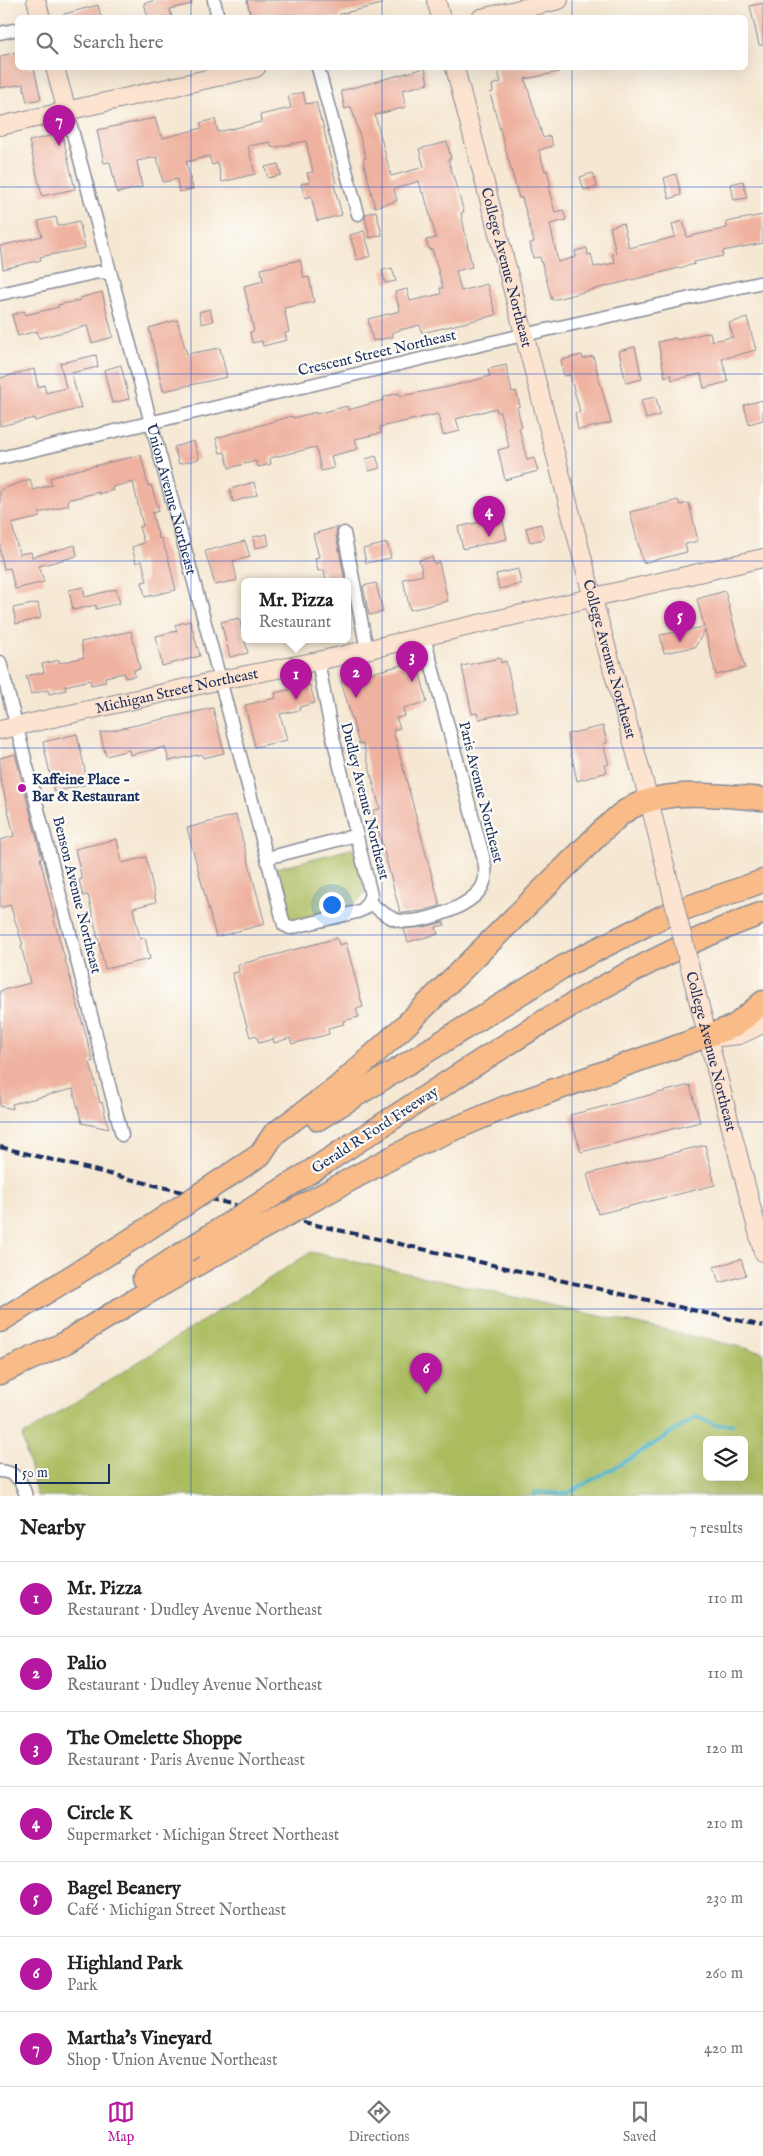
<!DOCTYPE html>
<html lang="en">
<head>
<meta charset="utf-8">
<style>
  body { margin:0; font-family:"IM FELL English",serif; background:#f2f2f2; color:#222 }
  .controls { position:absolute; right:15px; bottom:15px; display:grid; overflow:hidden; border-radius:8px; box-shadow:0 5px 20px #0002 }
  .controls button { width:45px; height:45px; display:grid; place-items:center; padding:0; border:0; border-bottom:1px solid #e0e0e0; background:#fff; color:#222; font:25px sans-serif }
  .scale { position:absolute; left:15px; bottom:12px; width:95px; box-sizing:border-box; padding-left:5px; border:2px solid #1b2f5e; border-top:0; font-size:14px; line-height:18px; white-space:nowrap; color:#1b2f5e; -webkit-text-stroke:4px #fdfcf7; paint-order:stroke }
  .you { position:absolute; left:331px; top:904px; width:18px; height:18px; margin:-12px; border:4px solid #fff; border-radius:50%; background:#1a73e8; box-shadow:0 0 0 8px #1a73e833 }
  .badge { display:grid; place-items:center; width:32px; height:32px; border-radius:50%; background:#b5179e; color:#fff; font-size:16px; font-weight:700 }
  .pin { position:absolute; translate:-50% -41px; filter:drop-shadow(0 1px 2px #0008) }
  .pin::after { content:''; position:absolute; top:26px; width:18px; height:15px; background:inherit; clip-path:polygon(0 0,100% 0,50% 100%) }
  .popup { position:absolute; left:241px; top:578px; width:110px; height:65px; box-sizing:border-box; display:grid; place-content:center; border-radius:8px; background:#fff; filter:drop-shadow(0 1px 4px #0005); font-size:16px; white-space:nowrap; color:#767676 }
  .popup b { font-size:19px; color:#222 }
  .popup::after { content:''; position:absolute; left:50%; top:100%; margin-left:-10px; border:10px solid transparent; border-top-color:#fff }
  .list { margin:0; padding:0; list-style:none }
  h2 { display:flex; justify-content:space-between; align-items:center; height:65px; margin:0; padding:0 20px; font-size:21px }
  h2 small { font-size:16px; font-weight:400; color:#767676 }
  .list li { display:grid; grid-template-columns:32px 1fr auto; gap:15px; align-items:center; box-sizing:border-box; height:75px; padding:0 20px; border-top:1px solid #e0e0e0 }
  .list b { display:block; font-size:19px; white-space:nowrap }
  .list p { margin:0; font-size:16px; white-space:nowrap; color:#767676 }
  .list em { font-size:16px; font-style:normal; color:#767676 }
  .icon { flex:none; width:28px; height:28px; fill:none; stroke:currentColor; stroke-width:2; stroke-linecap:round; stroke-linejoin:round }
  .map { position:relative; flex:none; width:763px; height:1496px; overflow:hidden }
  .search { position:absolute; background:#fff; box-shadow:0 5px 20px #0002; left:15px; right:15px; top:15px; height:55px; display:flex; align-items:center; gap:12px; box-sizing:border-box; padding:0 18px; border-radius:8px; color:#767676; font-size:19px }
  .sheet { height:590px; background:#fff }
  nav { display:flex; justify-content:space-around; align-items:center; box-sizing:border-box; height:70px; border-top:1px solid #e0e0e0; background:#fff; font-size:14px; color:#767676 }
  nav a { display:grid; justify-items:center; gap:2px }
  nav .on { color:#b5179e }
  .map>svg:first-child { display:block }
  .green { fill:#abbc5f; stroke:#63765e; fill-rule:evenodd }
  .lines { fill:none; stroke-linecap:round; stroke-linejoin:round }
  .stream { stroke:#40adbf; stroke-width:4 }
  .building { fill:#efb2a0 }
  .street-casing { stroke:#888b98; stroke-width:15 }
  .secondary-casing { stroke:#888b98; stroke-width:20 }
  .highway-casing { stroke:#888b98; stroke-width:25 }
  .street { stroke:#fff; stroke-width:12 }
  .secondary { stroke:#fde4d0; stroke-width:18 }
  .highway { stroke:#f9bc89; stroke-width:22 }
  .rail { stroke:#1b2f5e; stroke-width:4; stroke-dasharray:8 4; stroke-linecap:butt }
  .secondary-bridge-casing { stroke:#888b98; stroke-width:20; stroke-linecap:butt }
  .highway-bridge-casing { stroke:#888b98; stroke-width:25; stroke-linecap:butt }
  .secondary-bridge { stroke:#fde4d0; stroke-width:18 }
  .highway-bridge { stroke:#f9bc89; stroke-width:22 }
  .grid { fill:none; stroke:#1d4ed8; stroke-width:1; stroke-opacity:0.55 }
  .poi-dot { fill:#b5179e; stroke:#fdfcf7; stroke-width:2 }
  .labels { text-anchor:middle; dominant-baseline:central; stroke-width:4.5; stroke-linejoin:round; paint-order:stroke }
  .street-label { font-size:15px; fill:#1b2f5e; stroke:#fdfcf7 }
  .poi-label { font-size:15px; font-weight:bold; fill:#1b2f5e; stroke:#fdfcf7; text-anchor:start }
</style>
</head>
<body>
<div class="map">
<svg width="763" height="1496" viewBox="0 0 763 1496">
  <rect width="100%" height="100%" fill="#fdfcf7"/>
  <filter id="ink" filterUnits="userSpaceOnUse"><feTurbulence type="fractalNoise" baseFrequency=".02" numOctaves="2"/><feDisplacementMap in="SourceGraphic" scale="10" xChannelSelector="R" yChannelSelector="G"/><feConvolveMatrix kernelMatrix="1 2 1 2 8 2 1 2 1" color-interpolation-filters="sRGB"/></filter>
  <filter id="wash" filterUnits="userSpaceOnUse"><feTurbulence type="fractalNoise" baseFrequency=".0096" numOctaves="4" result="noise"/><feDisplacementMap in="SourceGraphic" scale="20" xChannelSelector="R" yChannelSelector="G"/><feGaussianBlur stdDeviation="1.12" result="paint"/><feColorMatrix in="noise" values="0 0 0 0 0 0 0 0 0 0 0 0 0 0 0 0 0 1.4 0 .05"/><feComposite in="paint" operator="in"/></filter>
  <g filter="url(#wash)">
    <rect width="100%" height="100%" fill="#f5e7d1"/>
    <!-- green -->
    <g class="green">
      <polygon points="354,848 365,893 354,905 289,922 276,868"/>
      <path d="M311,1252L763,1352V1496H37L22,1436ZM707,1440H744V1477H707Z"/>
    </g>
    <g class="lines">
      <!-- stream -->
      <polyline class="stream" points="534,1496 536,1492 566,1494 623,1463 697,1417 716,1425 733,1424"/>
    </g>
    <g id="blocks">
      <!-- building -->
      <g class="building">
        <polygon points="156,0 191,0 192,4 170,9 172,18 148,18 144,3"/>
        <polygon points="247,0 382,0 382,4 340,14 341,18 251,18"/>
        <polygon points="763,3 763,45 759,45 750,6"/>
        <polygon points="98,5 101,18 64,18 64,14"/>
        <polygon points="18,52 18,68 34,68 41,99 27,102 23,84 0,88 0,56"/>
        <polygon points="425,68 428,84 402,90 406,107 375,115 391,176 424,167 419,149 447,142 451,159 448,159 464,212 461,213 472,267 456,271 461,291 487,284 496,315 422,333 420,325 392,332 393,337 373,341 368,319 400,311 395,292 407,289 410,301 441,294 440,288 443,288 432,249 429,250 426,240 436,238 424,193 422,193 419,181 394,189 397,201 375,207 363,159 366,158 355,119 351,107 345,109 341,91"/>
        <polygon points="497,68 559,68 559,72 525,79 543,138 550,136 553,146 539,150 545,171 547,170 551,187 548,187 555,212 563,210 566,220 550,224 558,262 576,257 575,251 587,248 588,255 591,254 594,267 615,263 612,254 616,253 610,227 623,223 629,248 675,237 672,224 683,221 687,237 727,228 726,222 763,215 763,243 723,251 723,256 694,262 695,264 552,300 540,257 533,258 530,243 534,242 522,198 519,198 490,93 493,92 492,85 501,82"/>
        <polygon points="303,92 306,104 316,102 321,121 322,121 336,184 334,185 342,215 317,221 311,196 305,198 301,184 310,182 307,173 313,172 306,141 272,148 270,142 248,146 255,174 222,182 218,163 212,165 209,156 186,162 193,189 179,192 177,179 163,182 157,157 137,161 142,187 117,193 110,162 104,163 97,130 155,118 160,135 162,134 163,138 202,128 200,123 215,119 218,132 261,122 260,115 291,108 288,96"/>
        <polygon points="62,133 75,189 42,196 29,141"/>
        <polygon points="278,164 281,175 268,178 265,167"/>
        <polygon points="593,173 597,187 584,190 580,177"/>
        <polygon points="676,174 681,195 669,199 664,178"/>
        <polygon points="743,181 747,198 734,200 731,184"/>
        <polygon points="376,211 382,235 370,238 365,218 366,214"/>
        <polygon points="56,217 58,226 79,221 85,248 40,257 41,260 3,269 0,246 42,236 38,221"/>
        <polygon points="364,231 371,256 357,260 350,235"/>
        <polygon points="300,260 304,278 309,277 314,302 284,308 289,332 285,333 287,340 263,346 262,341 252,343 250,332 254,331 244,286 263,281 261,269"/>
        <polygon points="392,268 396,281 385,283 382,270"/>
        <polygon points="102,292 113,337 92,343 87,326 39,338 37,331 18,336 12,315 25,311 25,315 59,307 58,305 81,300 80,298"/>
        <polygon points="210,309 213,321 202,324 199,312"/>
        <polygon points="747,318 756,350 722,359 728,382 704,388 701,374 672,380 671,375 665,377 658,342 676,338 677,340 710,332 712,341 733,337 729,323"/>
        <polygon points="177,320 187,354 220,348 227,377 163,391 149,328"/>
        <polygon points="635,347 642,379 626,383 619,351"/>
        <polygon points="96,355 98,367 71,373 81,408 35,421 34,418 0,426 0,378 34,369 38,387 44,385 46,393 66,388 60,363"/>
        <polygon points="582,355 583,359 593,356 611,423 578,430 575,413 580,412 570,375 564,376 561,360"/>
        <polygon points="121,365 129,399 112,403 104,370"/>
        <polygon points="506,365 512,392 516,391 520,406 517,407 522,427 519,428 527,460 534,458 538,471 505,480 498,450 509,447 500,412 497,412 496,408 456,419 460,431 443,435 438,414 380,427 381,433 355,439 358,449 331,456 334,468 321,471 316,447 270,458 271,464 258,467 256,461 229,468 225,452 220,453 216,438 292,416 293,418 316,412 316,414 347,406 348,410 384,400 384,397 399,393 400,396 448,387 490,376 488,369"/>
        <polygon points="656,397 660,415 646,419 641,400"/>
        <polygon points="763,400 763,420 749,424 744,405"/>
        <polygon points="194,441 199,459 179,464 174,447"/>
        <polygon points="141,455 148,486 151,485 159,511 152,513 159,539 161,538 168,557 176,590 145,597 142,582 147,581 142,561 136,563 132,547 144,543 139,527 143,526 133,482 112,487 113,490 99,494 99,492 67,500 69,505 39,513 40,517 12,524 19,554 31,552 32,557 75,545 77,556 39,566 44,582 15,589 10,568 4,569 0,551 0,490 30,479 33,490 52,485 50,478 72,471"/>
        <polygon points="376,456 380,468 369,471 366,459"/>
        <polygon points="254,482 257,495 233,502 230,489"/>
        <polygon points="678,500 680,505 689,503 698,541 685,544 687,552 643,563 630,512"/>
        <polygon points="502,517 507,539 463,549 458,527"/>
        <polygon points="541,524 544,539 530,542 526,528"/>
        <polygon points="337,527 336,535 345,581 326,581 324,570 318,571 315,558 319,557 313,534"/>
        <polygon points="267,534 269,545 255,548 253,537"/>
        <polygon points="245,541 250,557 233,561 237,580 215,585 205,551"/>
        <polygon points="387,543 391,558 366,563 363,549"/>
        <polygon points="432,557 434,564 439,562 448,601 410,610 403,579 423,575 419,560"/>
        <polygon points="518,569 521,584 499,589 496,574"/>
        <polygon points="376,583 383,612 369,615 363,586"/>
        <polygon points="83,587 85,597 116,589 120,603 96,609 96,605 73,610 69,590"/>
        <polygon points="725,591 745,668 716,675 705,630 695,647 664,653 660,635 704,627 697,599"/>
        <polygon points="38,603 41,618 16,624 13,608"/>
        <polygon points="239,618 248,653 230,657 221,622"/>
        <polygon points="190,621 200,656 162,666 156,636 177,631 175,625"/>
        <polygon points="131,631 140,669 134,670 135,676 125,678 124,673 105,677 106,682 91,685 90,680 65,686 66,690 49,694 48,690 31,694 26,676 44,672 42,664 59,660 60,663 84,657 81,642"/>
        <polygon points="500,658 501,663 506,661 517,711 479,719 477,713 472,714 462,666"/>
        <polygon points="417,661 427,702 403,708 405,716 396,718 400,728 393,730 440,906 421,911 403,913 400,912 373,810 380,809 363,743 359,744 341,681"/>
        <polygon points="310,685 315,703 299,707 300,710 280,714 287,740 255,747 245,705 276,698 275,693"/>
        <polygon points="213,708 224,753 203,758 202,754 169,761 165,747 130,755 129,750 106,756 100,733"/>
        <polygon points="603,726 607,743 603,744 609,764 605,765 607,772 577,781 567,734"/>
        <polygon points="77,734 88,784 54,792 43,742"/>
        <polygon points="15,754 42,858 40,858 54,916 53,916 93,1061 90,1062 100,1103 102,1102 109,1129 82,1123 73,1089 12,1104 13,1109 0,1106 0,991 30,983 21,945 23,945 10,905 0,908 0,840 14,836 0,776 0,758"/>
        <polygon points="236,815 265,924 216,937 187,828"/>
        <polygon points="117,839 122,863 146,857 156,902 133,908 140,939 145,938 150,959 105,969 88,895 83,896 79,880 82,879 75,849"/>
        <polygon points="444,922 445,925 436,927 438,934 408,942 404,929 424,927"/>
        <polygon points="337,938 339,945 346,943 363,1007 356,1009 359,1017 343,1021 344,1024 328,1028 329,1034 292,1044 290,1038 274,1043 273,1039 259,1043 256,1035 250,1037 232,973 239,972 238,965"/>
        <polygon points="690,1085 700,1122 581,1152 570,1115"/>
        <polygon points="705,1145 715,1185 598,1214 587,1174"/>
        <polygon points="741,1259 746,1275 719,1283 714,1267"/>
      </g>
    </g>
  </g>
  <g filter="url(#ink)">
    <use href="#blocks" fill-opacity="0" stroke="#888b98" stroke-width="1"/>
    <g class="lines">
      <!-- street casing -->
      <g class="street-casing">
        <g id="street">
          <polyline points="214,0 218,18"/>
          <polyline points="0,33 18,29"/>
          <polyline points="318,68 358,214"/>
          <path id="s1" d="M67,111C139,382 215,652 284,925L290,928L357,912L364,909L371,895L331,729L318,661"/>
          <polyline points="0,294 98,272 109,273"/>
          <polyline points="0,458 510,338 763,282"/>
          <polyline points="344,533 367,650"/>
          <polyline points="0,662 122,1135"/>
          <polyline points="267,858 357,835"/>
          <path d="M369,902C378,909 390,920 402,921C423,924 478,905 484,882C487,873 485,864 483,856L424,637"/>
          <path d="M0,1471C16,1472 22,1481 26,1496"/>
        </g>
      </g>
      <!-- secondary casing -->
      <g class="secondary-casing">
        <g id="secondary">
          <polyline points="36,0 41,18"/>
          <polyline points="436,0 441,18"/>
          <polyline points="481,18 559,0"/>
          <polyline points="55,68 67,111"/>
          <path id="s2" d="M455,68L593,599L649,800L671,890"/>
          <polyline points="0,126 256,68"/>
          <path id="s3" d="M0,730L221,680L318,661L763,558"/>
          <path id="s4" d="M690,968L763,1252"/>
          <polyline points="721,1037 739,1035 763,1024"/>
        </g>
      </g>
      <!-- highway casing -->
      <g class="highway-casing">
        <g id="highway">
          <polyline points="318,1119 566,965 666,915 763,881"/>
          <path d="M260,1155L274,1134L338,1087L405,1026L603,830C611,824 618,815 627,810C664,787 721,796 763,799"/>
          <path d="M316,1168C459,1077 602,971 763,913"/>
          <polyline points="355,1177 416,1145 506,1107 735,1026 763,1002"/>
          <polyline points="144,1278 186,1251"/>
          <polyline points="0,1321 132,1239"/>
          <polyline points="0,1373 63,1344 133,1301 210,1257"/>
        </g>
      </g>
      <!-- street -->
      <use href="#street" class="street"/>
      <!-- secondary -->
      <use href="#secondary" class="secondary"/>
      <!-- highway -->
      <use href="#highway" class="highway"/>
      <!-- rail -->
      <polyline class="rail" points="0,1147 316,1225 763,1326"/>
      <!-- secondary-bridge casing -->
      <g class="secondary-bridge-casing">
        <polyline id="secondary-bridge" points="671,890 690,968"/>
      </g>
      <!-- highway-bridge casing -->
      <g class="highway-bridge-casing">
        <g id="highway-bridge">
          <polyline points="132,1239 260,1155"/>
          <polyline points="186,1251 316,1168"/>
          <polyline points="210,1257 355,1177"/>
        </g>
      </g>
      <!-- secondary-bridge -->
      <use href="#secondary-bridge" class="secondary-bridge"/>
      <!-- highway-bridge -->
      <use href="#highway-bridge" class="highway-bridge"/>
    </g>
  </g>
  <!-- grid -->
  <path class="grid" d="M191,0V18M382,0V18M572,0V18M191,68V1496M382,68V1496M572,68V1496M0,187H763M0,374H763M0,561H763M0,748H763M0,935H763M0,1122H763M0,1309H763"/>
  <!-- markers -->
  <circle class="poi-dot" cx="22" cy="788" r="5"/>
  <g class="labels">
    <!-- street labels -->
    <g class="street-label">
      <text stroke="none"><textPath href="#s2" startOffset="206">College Avenue Northeast</textPath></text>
      <text transform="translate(377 353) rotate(-13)">Crescent Street Northeast</text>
      <text stroke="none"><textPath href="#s1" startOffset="402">Union Avenue Northeast</textPath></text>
      <text stroke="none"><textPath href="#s2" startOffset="611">College Avenue Northeast</textPath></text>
      <text stroke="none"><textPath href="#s3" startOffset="181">Michigan Street Northeast</textPath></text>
      <text transform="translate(481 792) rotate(76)">Paris Avenue Northeast</text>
      <text transform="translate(365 801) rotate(76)">Dudley Avenue Northeast</text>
      <text transform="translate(77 895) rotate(76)">Benson Avenue Northeast</text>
      <text stroke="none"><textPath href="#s4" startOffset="86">College Avenue Northeast</textPath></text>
      <text transform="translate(375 1130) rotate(-33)">Gerald R Ford Freeway</text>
    </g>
    <!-- poi labels -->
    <g class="poi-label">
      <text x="32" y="779">Kaffeine Place -<tspan x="32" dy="17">Bar &amp; Restaurant</tspan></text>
    </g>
  </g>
</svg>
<div class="controls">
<button><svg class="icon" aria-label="layers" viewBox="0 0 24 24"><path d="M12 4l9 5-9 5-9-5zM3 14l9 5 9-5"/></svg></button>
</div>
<div class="scale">50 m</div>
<div class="you"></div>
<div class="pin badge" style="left:296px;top:700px">1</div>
<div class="popup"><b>Mr. Pizza</b>Restaurant</div>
<div class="pin badge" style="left:356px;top:698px">2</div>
<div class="pin badge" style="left:412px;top:682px">3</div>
<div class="pin badge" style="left:489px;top:537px">4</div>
<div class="pin badge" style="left:680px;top:642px">5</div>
<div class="pin badge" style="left:426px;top:1394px">6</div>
<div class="pin badge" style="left:59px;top:146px">7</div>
<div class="search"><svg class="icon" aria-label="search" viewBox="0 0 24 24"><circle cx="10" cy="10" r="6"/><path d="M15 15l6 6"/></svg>Search here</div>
</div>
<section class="sheet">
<h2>Nearby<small>7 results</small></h2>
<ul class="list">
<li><span class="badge">1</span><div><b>Mr. Pizza</b><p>Restaurant · Dudley Avenue Northeast</p></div><em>110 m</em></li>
<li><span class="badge">2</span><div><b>Palio</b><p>Restaurant · Dudley Avenue Northeast</p></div><em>110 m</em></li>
<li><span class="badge">3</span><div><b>The Omelette Shoppe</b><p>Restaurant · Paris Avenue Northeast</p></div><em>120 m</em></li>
<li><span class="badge">4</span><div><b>Circle K</b><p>Supermarket · Michigan Street Northeast</p></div><em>210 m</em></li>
<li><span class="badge">5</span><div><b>Bagel Beanery</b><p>Café · Michigan Street Northeast</p></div><em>230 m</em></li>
<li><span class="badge">6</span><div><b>Highland Park</b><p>Park</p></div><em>260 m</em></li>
<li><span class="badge">7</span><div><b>Martha's Vineyard</b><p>Shop · Union Avenue Northeast</p></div><em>420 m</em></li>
</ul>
</section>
<nav>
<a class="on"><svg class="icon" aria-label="map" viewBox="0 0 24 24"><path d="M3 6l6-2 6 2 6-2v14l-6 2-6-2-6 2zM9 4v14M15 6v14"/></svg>Map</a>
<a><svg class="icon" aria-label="directions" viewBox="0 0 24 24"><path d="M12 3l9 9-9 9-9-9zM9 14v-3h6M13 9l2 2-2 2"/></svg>Directions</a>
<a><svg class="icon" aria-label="saved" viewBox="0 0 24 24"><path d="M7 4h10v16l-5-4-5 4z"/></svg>Saved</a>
</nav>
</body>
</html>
